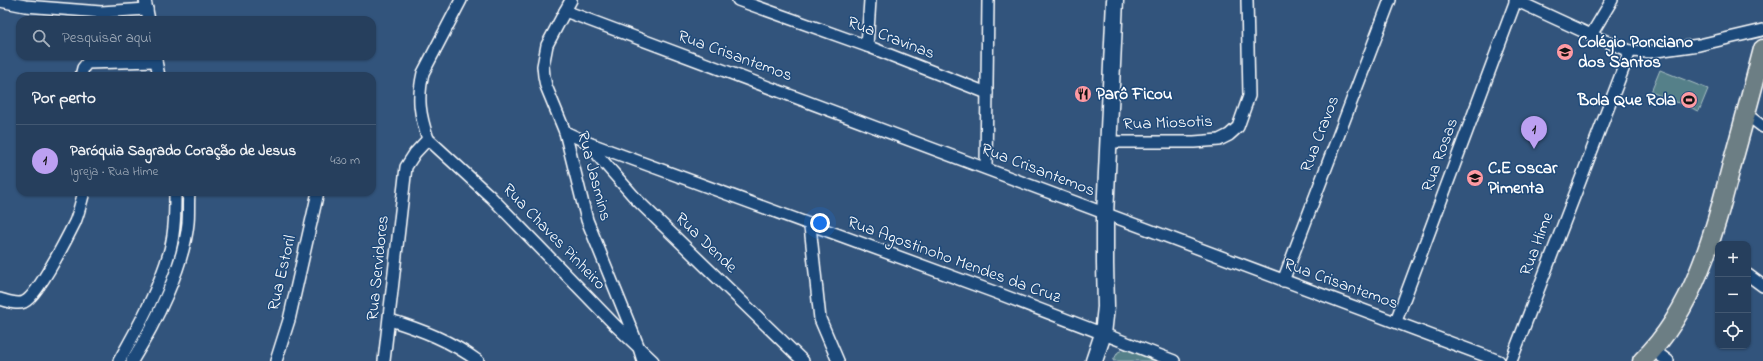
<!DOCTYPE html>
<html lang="pt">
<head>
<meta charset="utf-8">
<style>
  body { margin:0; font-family:"Indie Flower",sans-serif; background:#324a66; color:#f1f3f6 }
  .controls { position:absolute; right:12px; bottom:12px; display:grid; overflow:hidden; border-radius:8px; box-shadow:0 1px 3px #0004 }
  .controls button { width:36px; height:36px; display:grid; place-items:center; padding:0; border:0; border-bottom:1px solid #425872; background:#263f5d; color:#f1f3f6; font:20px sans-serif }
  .you { position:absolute; left:820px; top:223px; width:14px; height:14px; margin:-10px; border:3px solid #fff; border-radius:50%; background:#1a73e8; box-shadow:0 0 0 6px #1a73e833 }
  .badge { display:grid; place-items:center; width:26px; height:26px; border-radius:50%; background:#bca0f2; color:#111; font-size:13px; font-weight:700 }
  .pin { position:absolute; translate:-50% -33px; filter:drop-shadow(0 1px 2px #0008) }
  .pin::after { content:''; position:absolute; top:21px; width:14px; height:12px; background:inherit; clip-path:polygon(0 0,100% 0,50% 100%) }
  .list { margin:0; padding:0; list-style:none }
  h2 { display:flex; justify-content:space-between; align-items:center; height:52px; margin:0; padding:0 16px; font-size:17px }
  h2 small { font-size:13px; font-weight:400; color:#a4afbc }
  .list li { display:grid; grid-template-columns:26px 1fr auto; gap:12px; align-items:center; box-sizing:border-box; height:72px; padding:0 16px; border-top:1px solid #425872 }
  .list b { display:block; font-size:15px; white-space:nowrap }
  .list p { margin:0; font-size:13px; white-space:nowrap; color:#a4afbc }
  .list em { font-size:13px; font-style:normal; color:#a4afbc }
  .icon { flex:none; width:22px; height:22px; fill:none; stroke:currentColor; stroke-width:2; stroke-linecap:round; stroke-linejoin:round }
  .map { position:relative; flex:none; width:1763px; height:361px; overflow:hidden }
  .search { position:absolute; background:#263f5d; box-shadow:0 1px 3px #0004; left:16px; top:16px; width:360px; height:44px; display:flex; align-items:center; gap:10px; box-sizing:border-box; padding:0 14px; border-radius:12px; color:#a4afbc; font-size:15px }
  .panel { position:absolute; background:#263f5d; box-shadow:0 1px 3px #0004; left:16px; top:72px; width:360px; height:124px; border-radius:12px }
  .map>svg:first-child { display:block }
  .green { fill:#548089; stroke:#aac0c4 }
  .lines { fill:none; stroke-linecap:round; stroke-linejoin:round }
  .street-casing { stroke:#fff; stroke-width:14 }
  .secondary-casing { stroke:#fff; stroke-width:19 }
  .primary-casing { stroke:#fff; stroke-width:21 }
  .street { stroke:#1f4a7a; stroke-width:11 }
  .secondary { stroke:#1f4a7a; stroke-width:16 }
  .primary { stroke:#6c7e84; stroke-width:18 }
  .labels { text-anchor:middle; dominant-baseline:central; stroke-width:3; stroke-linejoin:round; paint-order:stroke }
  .street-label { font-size:17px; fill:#fff; stroke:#1f4a7a }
  .poi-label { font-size:17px; font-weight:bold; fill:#fff; stroke:#1f4a7a; text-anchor:start }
</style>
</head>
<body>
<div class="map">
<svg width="1763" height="361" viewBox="0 0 1763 361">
  <rect width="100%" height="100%" fill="#32547c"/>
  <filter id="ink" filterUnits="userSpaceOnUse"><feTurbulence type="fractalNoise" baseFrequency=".025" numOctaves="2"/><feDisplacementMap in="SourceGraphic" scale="8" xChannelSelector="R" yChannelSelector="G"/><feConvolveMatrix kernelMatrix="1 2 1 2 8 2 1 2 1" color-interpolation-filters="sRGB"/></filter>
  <g filter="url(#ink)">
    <!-- green -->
    <g class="green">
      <polygon points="1660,70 1708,89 1699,111 1651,92"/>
      <polygon points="1125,349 1133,351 1156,361 1113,361 1118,352"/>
    </g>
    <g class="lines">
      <!-- street casing -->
      <g class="street-casing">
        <g id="street">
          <polyline points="145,0 149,20"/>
          <polyline points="571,0 547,45 543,66 544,76 546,86 565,132 587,220 639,348 643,361"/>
          <polyline points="738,0 867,46 987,93"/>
          <polyline points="1515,0 1591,35 1630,51 1649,52 1699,45 1763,30"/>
          <polyline points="0,1 25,6 101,12 147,9"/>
          <polyline points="565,11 1499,361"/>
          <polyline points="1591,35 1612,0"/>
          <polyline points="867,46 870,0"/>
          <polyline points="155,56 159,76"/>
          <polyline points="81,76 83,68 87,63 156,61"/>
          <polyline points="1746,114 1763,127"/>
          <polyline points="565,132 591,144 997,293 1174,361"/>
          <polyline points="428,139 491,197 615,325 653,361"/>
          <path d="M428,139C420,115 417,99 423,73L461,0"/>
          <polyline points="1110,142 1194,142 1219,140 1229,135 1238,127 1249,96 1247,0"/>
          <polyline points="591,144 600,158 637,200 803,361"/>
          <polyline points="986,168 988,0"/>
          <polyline points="810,226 820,319 838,361"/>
          <polyline points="1748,275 1763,286"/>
          <polyline points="1283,281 1390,0"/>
          <path d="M0,299C7,301 17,305 24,302C37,297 68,236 75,222C79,212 81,202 84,192"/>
          <path d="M390,320C422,330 451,341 478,361"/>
          <polyline points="1396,321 1516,0"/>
          <polyline points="1653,350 1668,361"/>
          <path d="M119,361C139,326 159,289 170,250C175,231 175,211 175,192"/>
          <path d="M132,361C155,324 184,266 188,223C189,213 188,202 189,192"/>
          <polyline points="276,361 289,320 318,192"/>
          <polyline points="384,361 406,167 415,153 428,139"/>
          <polyline points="1511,361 1630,51"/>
        </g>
      </g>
      <!-- secondary casing -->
      <g class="secondary-casing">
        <polyline id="secondary" points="1094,361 1103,334 1106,307 1105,264 1105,215 1115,0"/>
      </g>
      <!-- primary casing -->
      <g class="primary-casing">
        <path id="primary" d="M1642,361C1695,309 1714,233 1732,164C1743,125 1753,87 1763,49"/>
      </g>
      <!-- street -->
      <use href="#street" class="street"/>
      <!-- secondary -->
      <use href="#secondary" class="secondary"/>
      <!-- primary -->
      <use href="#primary" class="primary"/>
    </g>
  </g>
  <!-- icons -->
  <defs>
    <g id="school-disc" transform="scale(0.9)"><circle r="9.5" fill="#ff9aa2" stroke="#1f4a7a"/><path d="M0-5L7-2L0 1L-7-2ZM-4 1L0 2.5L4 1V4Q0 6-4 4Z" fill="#111"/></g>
    <g id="restaurant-disc" transform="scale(0.9)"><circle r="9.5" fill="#ff9aa2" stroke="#1f4a7a"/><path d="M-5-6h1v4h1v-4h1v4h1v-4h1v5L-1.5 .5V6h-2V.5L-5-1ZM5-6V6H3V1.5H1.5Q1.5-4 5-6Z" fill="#111"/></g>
    <g id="stadium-disc" transform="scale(0.9)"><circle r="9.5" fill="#ff9aa2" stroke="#1f4a7a"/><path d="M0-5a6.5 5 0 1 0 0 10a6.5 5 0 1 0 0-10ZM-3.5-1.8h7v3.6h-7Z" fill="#111"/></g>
  </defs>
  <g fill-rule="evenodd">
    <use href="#school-disc" x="1565" y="52"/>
    <use href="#restaurant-disc" x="1083" y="94"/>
    <use href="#stadium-disc" x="1689" y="100"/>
    <use href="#school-disc" x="1475" y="178"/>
  </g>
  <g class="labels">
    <!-- street labels -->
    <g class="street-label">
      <text transform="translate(891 38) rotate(21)">Rua Cravinas</text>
      <text transform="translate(735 56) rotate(20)">Rua Crisantemos</text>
      <text transform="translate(1168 123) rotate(-2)">Rua Miosotis</text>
      <text transform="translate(1320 134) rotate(-69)">Rua Cravos</text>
      <text transform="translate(1440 155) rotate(-70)">Rua Rosas</text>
      <text transform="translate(1038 170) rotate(21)">Rua Crisantemos</text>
      <text transform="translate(594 176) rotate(75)">Rua Jasmins</text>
      <text transform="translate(554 237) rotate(46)">Rua Chaves Pinheiro</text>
      <text transform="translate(706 243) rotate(44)">Rua Dende</text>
      <text transform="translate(1537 244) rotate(-69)">Rua Hime</text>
      <text transform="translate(954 260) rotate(20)">Rua Agostinoho Mendes da Cruz</text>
      <text transform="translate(378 268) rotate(-84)">Rua Servidores</text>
      <text transform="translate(282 273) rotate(-77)">Rua Estoril</text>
      <text transform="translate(1341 284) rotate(20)">Rua Crisantemos</text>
    </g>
    <!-- poi labels -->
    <g class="poi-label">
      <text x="1578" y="42">Colégio Ponciano<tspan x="1578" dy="20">dos Santos</tspan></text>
      <text x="1096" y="94">Parô Ficou</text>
      <text x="1676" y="100" text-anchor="end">Bola Que Rola</text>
      <text x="1488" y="168">C.E Oscar<tspan x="1488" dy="20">Pimenta</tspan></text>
    </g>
  </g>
</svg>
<div class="controls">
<button>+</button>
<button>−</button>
<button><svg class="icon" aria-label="locate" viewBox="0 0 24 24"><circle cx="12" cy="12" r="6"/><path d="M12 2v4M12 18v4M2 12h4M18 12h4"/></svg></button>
</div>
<div class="you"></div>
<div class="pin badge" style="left:1534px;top:149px">1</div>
<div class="search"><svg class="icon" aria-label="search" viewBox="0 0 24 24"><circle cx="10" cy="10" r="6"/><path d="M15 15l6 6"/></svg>Pesquisar aqui</div>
<section class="panel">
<h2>Por perto<small></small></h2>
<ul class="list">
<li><span class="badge">1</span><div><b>Paróquia Sagrado Coração de Jesus</b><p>Igreja · Rua Hime</p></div><em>430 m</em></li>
</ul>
</section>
</div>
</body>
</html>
